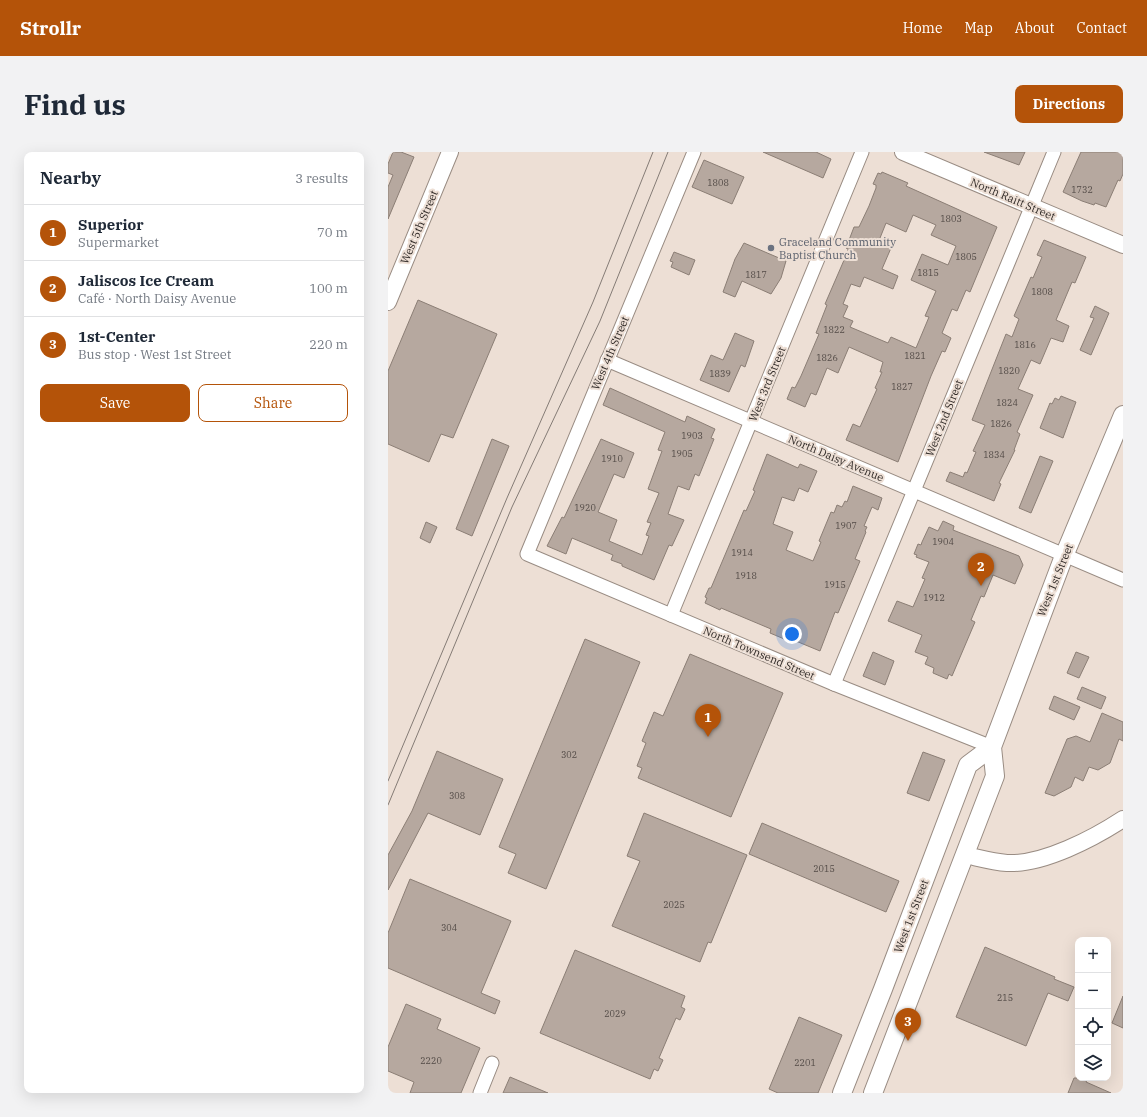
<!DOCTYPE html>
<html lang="en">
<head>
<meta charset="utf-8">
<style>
  body { margin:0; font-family:"IBM Plex Serif",serif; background:#f2f2f3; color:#1f2937 }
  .controls { position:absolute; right:12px; bottom:12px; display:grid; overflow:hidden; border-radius:8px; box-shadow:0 4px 16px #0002 }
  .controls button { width:36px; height:36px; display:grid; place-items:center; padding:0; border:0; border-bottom:1px solid #e0e1e3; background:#fff; color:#1f2937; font:20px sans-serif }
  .you { position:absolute; left:404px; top:482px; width:14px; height:14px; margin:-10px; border:3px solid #fff; border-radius:50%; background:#1a73e8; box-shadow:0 0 0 6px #1a73e833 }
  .badge { display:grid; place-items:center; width:26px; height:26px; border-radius:50%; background:#b45309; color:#fff; font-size:13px; font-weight:700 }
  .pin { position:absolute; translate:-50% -33px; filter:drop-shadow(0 1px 2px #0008) }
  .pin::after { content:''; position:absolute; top:21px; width:14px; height:12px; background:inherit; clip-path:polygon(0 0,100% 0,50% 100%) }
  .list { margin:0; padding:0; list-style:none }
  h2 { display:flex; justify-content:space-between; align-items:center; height:52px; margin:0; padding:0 16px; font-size:17px }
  h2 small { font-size:13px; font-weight:400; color:#747a83 }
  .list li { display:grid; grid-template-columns:26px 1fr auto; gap:12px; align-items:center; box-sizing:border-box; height:56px; padding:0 16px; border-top:1px solid #e0e1e3 }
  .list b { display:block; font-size:15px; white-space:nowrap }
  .list p { margin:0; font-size:13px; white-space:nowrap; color:#747a83 }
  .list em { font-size:13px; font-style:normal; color:#747a83 }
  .actions { display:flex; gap:8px; padding:12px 16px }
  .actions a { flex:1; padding:9px 0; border:1px solid #b45309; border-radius:8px; text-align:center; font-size:14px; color:#b45309 }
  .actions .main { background:#b45309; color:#fff }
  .icon { flex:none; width:22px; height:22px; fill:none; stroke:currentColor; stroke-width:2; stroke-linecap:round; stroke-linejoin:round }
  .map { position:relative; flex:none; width:735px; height:941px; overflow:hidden; border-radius:8px }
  header { display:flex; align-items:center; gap:24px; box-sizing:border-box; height:56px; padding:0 20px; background:#b45309; color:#fff }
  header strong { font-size:19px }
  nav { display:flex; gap:22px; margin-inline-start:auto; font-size:14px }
  .intro { display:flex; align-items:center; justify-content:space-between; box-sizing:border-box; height:96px; padding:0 24px }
  h1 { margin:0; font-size:28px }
  .button { padding:10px 18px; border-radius:8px; background:#b45309; color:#fff; font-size:14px; font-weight:700 }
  main { display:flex; gap:24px; padding:0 24px }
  aside { flex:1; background:#fff; border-radius:8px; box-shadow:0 4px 16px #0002 }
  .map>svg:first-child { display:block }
  .building { fill:#b6a89f; stroke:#8b7e75; fill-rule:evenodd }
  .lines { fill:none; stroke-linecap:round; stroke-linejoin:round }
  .minor-casing { stroke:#998c83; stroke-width:15 }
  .tertiary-casing { stroke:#998c83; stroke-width:18 }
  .secondary-casing { stroke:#998c83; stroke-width:20 }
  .minor { stroke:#fff; stroke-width:13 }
  .tertiary { stroke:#fff; stroke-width:16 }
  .secondary { stroke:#fff; stroke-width:18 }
  .tram { stroke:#847b75; stroke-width:1 }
  .worship-dot { fill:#6b7280; stroke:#eddfd5; stroke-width:1.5 }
  .labels { text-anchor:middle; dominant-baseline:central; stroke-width:4; stroke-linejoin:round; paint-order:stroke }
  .number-label { font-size:9px; fill:#524a46 }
  .street-label { font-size:11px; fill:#312b28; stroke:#eddfd5 }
  .worship-label { font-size:11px; fill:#5b616d; stroke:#eddfd5; text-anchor:start }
</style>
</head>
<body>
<header>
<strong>Strollr</strong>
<nav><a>Home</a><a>Map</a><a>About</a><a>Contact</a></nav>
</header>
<div class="intro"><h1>Find us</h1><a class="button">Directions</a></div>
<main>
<aside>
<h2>Nearby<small>3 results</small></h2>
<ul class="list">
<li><span class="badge">1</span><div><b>Superior</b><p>Supermarket</p></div><em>70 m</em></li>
<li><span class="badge">2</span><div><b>Jaliscos Ice Cream</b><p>Café · North Daisy Avenue</p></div><em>100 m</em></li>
<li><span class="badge">3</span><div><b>1st-Center</b><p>Bus stop · West 1st Street</p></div><em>220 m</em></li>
</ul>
<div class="actions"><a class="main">Save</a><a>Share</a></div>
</aside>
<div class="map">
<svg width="735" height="941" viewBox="0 0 735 941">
  <rect width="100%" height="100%" fill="#eddfd5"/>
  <!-- building -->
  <g class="building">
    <polygon points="5,0 13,0 26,5 0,67 0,35 5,23 0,21 0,12"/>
    <polygon points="375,0 428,0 443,7 435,26"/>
    <polygon points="596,0 637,0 631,13"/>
    <polygon points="693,0 735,0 735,22 732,29 730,28 718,55 707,51 706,53 694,49 675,40"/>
    <polygon points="316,8 356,25 344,52 304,35"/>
    <path d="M494,20L520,31L518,34L609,75L582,140L578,138L569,159L564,157L554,181L563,186L557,200L554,199L543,224L510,310L458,288L465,272L472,275L489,237L487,236L494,220H492L495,210L461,195L450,221L439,216L428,243L423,241L417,255L399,247L404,235L407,236L413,224L431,182L428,181L439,153L437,152L460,99V97L458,96L466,75H471L481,54L488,36V33L485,32L490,21L493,22ZM525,63L548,73L543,83L568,94L560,113L534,102L523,128L548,139L537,164L541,165L528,196L503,185L500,191L462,175L465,169L455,165L460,154L455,152L463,132L472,135L476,125L505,137L510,124L494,117L503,96L490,91L498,71L518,80Z"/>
    <polygon points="656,88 698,105 687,131 684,130 668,168 681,174 675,190 663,186 652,212 643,208 630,237 645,243 629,280 632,282 626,298 627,298 611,331 613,332 606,349 558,329 562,320 575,325 577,320 579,321 588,300 585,299 597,273 584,268 618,182 624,185 631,167 626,164 643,125 645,126 654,105 649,103"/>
    <polygon points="356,91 398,109 393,126 383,142 354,129 347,145 335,140 347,107"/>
    <polygon points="286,100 307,108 301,123 283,115 285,110 282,109"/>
    <polygon points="30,148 109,182 65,286 53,282 41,310 0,292 0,219"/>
    <polygon points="707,154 721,161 703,203 692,198 706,166 702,165"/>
    <polygon points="347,181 366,189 357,215 353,213 341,240 312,228 323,203 335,208"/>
    <polygon points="222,236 297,270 299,264 327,277 323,286 326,287 311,324 307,322 301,338 290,334 280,362 296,368 284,394 281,393 266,428 234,414 234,412 223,408 225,403 184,386 178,402 159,394 174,365 176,366 213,287 246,301 236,326 226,322 210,360 229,368 221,389 254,403 261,384 258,383 263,371 259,370 271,341 260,337 274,299 270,298 277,280 215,253"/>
    <polygon points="673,244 688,250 675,286 652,276 662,251 664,252 667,246 671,248"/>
    <polygon points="104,287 121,294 84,384 68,377"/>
    <polygon points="379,302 410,316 412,312 429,319 420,340 411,336 406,349 394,345 385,372 405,380 398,398 425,409 433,390 431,389 443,360 446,361 449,353 454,355 457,349 459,350 465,334 494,346 490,358 484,355 476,374 479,375 477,379 478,380 467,407 472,409 450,461 447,460 432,499 403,487 401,489 382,481 383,477 333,456 332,458 317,451 319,446 317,445 321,436 323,436 356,358 358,359 367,339 365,338"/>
    <polygon points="652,304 665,309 643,361 631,356"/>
    <polygon points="555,369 566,374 565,378 631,404 635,413 627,432 605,423 596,445 593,444 583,468 587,470 564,524 561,522 559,527 545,521 546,516 537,512 540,505 527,500 534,483 500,469 509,449 525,455 537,427 534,426 541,410 528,405 529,403 526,402 530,392 533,393 534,390 541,375 550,379"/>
    <polygon points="38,370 49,375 42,391 32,386"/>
    <polygon points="197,487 252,510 158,737 120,721 128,702 111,695"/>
    <polygon points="485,500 506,509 497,533 475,524"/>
    <polygon points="688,500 701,505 691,526 679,521"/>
    <polygon points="302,502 395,541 343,665 250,626 254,616 249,614 258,591 254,589 266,560 275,564"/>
    <polygon points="694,535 718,545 713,557 689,547"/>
    <polygon points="666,544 692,555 686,568 661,557"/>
    <polygon points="714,561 735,570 735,589 731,587 722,611 710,618 701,615 695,629 687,625 683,635 666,644 657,641 679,587 688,584 702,590"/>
    <polygon points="49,599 115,627 92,683 40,661 0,738 0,703 24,659"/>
    <polygon points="535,600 557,608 541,649 519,641"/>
    <polygon points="256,661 359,703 323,791 320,790 312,810 224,774 252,709 239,704"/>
    <polygon points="374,671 511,729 498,760 361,702"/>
    <polygon points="22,727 123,769 93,841 112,849 107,862 0,816 0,781"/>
    <polygon points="597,795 667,825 666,827 686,835 680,849 660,841 638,894 568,865"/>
    <polygon points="187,798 297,844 293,855 297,857 292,868 288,866 271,906 275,908 270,919 266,917 262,927 152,881"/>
    <polygon points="735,844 735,876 724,871"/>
    <polygon points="18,852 53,867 49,877 92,896 73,941 22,941 26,930 0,919 0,895"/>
    <polygon points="411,865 454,883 430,941 390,941 381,937"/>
    <polygon points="122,925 160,941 115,941"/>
    <polygon points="686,926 700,926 698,930 723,941 680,941"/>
  </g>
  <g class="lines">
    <!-- minor casing -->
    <g class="minor-casing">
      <g id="minor">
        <polyline points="306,0 139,402 446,532 604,595"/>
        <polyline points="219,208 735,428"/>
        <polyline points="283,463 474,0"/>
        <polyline points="446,532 666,0"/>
        <polyline points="92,941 104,911"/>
      </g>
    </g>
    <!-- tertiary casing -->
    <g class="tertiary-casing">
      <g id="tertiary">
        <polyline points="515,0 735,93"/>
        <polyline points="0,150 62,0"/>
        <path d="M577,703C591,706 605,710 619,711C655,713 706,686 735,667"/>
      </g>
    </g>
    <!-- secondary casing -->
    <g class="secondary-casing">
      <g id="secondary">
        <polyline points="454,941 495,837 580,613 604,595"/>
        <polyline points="485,941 607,624 604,595 676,404 735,263"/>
      </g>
    </g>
    <!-- minor -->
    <use href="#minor" class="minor"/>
    <!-- tertiary -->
    <use href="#tertiary" class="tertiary"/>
    <!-- secondary -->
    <use href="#secondary" class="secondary"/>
    <!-- tram -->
    <g class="tram">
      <polyline points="0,629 119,346 205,150 265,0"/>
      <polyline points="0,653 124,355 212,169 280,0"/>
    </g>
  </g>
  <!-- markers -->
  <circle class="worship-dot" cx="383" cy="96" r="4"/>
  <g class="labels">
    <!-- number labels -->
    <g class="number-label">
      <text x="330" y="30">1808</text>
      <text x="694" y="37">1732</text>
      <text x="563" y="66">1803</text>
      <text x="578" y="104">1805</text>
      <text x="540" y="120">1815</text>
      <text x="368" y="122">1817</text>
      <text x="654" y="139">1808</text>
      <text x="446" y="177">1822</text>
      <text x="637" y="192">1816</text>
      <text x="527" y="203">1821</text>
      <text x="439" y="205">1826</text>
      <text x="621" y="218">1820</text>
      <text x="332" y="221">1839</text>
      <text x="514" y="234">1827</text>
      <text x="619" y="250">1824</text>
      <text x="613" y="271">1826</text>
      <text x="304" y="283">1903</text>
      <text x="294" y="301">1905</text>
      <text x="606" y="302">1834</text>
      <text x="224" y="306">1910</text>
      <text x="197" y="355">1920</text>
      <text x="458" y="373">1907</text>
      <text x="555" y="389">1904</text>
      <text x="354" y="400">1914</text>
      <text x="358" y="423">1918</text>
      <text x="447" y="432">1915</text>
      <text x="546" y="445">1912</text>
      <text x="181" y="602">302</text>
      <text x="69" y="643">308</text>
      <text x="436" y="716">2015</text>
      <text x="286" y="752">2025</text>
      <text x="61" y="775">304</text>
      <text x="617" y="845">215</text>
      <text x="227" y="861">2029</text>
      <text x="43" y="908">2220</text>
      <text x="417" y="910">2201</text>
    </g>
    <!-- street labels -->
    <g class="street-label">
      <text transform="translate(625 47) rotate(23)">North Raitt Street</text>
      <text transform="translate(31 75) rotate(-67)">West 5th Street</text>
      <text transform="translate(222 201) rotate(-67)">West 4th Street</text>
      <text transform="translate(379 232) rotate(-68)">West 3rd Street</text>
      <text transform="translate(556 266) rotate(-68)">West 2nd Street</text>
      <text transform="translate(448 306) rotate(23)">North Daisy Avenue</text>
      <text transform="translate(667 428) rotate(-68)">West 1st Street</text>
      <text transform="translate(371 501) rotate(23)">North Townsend Street</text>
      <text transform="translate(523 764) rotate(-69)">West 1st Street</text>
    </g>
    <!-- worship labels -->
    <g class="worship-label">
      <text x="391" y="90">Graceland Community<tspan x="391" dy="13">Baptist Church</tspan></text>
    </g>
  </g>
</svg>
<div class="controls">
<button>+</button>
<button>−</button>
<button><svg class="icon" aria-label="locate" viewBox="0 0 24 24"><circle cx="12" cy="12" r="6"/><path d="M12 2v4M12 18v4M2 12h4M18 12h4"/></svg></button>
<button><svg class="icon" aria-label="layers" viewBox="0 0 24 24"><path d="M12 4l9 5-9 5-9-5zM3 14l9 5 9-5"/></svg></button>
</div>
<div class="you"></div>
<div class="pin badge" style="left:320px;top:585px">1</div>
<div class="pin badge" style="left:593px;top:434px">2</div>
<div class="pin badge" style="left:520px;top:889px">3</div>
</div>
</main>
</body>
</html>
